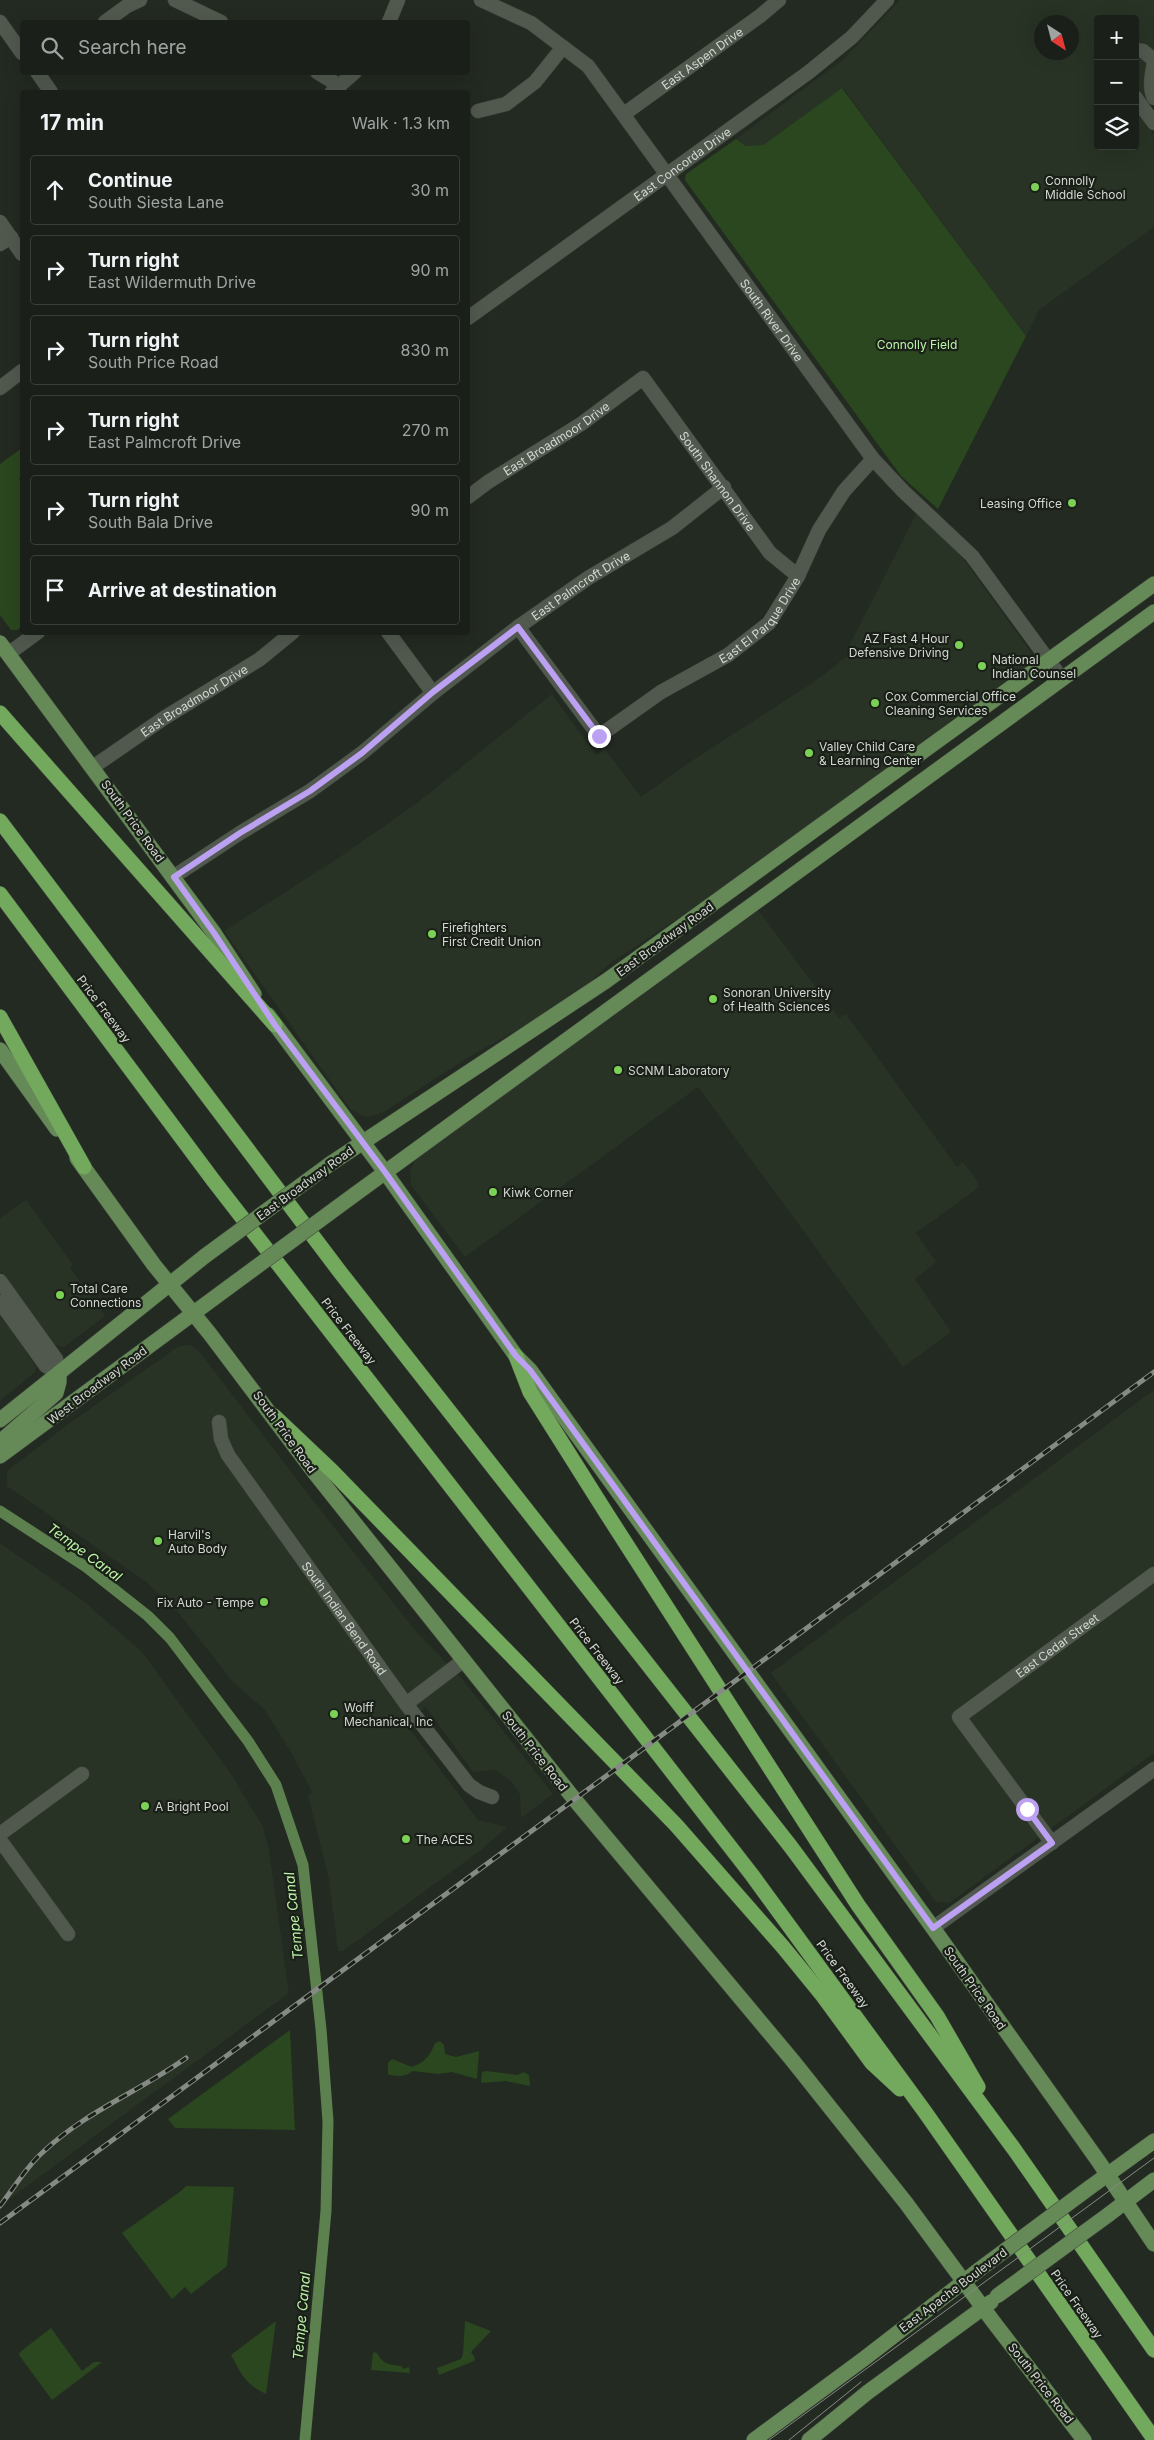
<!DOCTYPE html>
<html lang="en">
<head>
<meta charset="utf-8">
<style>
  body { margin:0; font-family:Inter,sans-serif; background:#232822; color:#f1f3f6 }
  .controls { position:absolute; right:15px; top:15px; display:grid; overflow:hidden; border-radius:5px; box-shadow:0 5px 20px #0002 }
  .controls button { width:45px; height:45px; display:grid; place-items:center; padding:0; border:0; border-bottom:1px solid #383e38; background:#1a2019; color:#f1f3f6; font:25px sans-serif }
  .compass { position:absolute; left:1034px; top:15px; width:45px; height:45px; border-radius:50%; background:#1a2019; box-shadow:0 5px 20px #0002; rotate:144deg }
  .stop { position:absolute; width:15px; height:15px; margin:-11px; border:4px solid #bca0f2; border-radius:50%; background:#fff }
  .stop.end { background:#bca0f2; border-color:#fff; box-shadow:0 1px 5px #0008 }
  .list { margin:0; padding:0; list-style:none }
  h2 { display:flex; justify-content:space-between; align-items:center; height:65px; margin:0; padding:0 20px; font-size:21px }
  h2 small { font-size:16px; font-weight:400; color:#9fa3a2 }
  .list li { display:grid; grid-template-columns:32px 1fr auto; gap:15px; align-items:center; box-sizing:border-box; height:70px; margin:0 10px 10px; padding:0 10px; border:1px solid #383e38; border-radius:5px }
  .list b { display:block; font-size:19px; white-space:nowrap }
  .list p { margin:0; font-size:16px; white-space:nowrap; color:#9fa3a2 }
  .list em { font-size:16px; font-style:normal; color:#9fa3a2 }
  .icon { flex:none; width:28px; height:28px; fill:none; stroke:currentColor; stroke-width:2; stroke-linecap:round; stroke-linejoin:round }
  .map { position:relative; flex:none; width:1154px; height:2440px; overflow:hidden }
  .search { position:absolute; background:#1a2019; box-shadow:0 5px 20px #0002; left:20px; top:20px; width:450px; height:55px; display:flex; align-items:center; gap:12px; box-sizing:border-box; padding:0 18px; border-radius:5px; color:#9fa3a2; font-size:19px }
  .panel { position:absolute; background:#1a2019; box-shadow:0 5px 20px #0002; left:20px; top:90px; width:450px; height:545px; border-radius:5px }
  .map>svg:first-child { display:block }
  .built { fill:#283325; fill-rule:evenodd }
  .green { fill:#2a471f }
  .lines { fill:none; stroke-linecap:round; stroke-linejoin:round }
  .canal { stroke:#5c804e; stroke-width:11 }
  .minor-casing { stroke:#40463e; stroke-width:15 }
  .major-casing { stroke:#40463e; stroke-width:16 }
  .highway-casing { stroke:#40463e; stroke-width:16 }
  .minor { stroke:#51594f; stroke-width:14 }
  .major { stroke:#658957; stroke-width:15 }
  .highway { stroke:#72a95c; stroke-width:15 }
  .tram { stroke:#858b84; stroke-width:1 }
  .rail-casing { stroke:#858b84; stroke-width:5 }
  .rail { stroke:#1a2018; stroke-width:3; stroke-dasharray:9; stroke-linecap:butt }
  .major-bridge-casing { stroke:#40463e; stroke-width:16; stroke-linecap:butt }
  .major-bridge { stroke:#658957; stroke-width:15 }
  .route { stroke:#bca0f2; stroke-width:6 }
  .poi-dot { fill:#7bd156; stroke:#1a2018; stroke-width:2 }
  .labels { text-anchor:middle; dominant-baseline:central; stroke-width:4.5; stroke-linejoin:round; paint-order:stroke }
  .street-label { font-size:12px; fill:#d3d8d2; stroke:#1a2018 }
  .poi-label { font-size:12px; fill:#d3d8d2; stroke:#1a2018; text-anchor:start }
  .park-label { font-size:12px; fill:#bdf4a9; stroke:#1a2018 }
  .water-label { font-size:14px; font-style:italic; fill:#bcf3a8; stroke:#1a2018 }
</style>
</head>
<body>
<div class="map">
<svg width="1154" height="2440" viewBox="0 0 1154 2440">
  <rect width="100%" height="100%" fill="#232a21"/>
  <!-- built -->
  <g class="built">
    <path d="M900,0H1154V94L1138,112L1154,135V227L1039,310L1026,336L843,88L763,145L746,146L736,139L844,59ZM1098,19H1135V146H1098ZM1042,22H1072V52H1042Z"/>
    <polygon points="916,514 946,540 964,560 1030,651 1033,658 1031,663 701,903 608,965 587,985 528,1024 469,1057 382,1113 366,1117 351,1110 224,931 337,859 417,803 552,694 596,755 605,749 641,797 693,760 814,682 850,654 847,650"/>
    <polygon points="758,910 839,1018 846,1014 957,1167 963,1162 976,1179 979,1187 916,1233 936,1262 915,1279 951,1332 903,1367 698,1087 465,1257 411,1185 410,1170 416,1159"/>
    <polygon points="26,1200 73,1265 70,1268 105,1316 64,1347 55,1345 0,1270 0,1218"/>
    <polygon points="0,1313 36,1367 35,1372 0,1401"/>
    <polygon points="191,1345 199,1351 301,1485 414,1629 464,1681 553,1794 521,1818 520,1795 514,1784 496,1770 473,1772 426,1707 405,1723 478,1820 507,1827 481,1850 343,1951 338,1951 329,1879 308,1795 312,1792 291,1752 264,1709 233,1682 178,1612 145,1581 7,1486 7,1471 67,1425 179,1346"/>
    <polygon points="1154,1390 1154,1753 949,1903 936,1902 771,1673"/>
    <polygon points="0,1543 82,1600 142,1652 231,1774 263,1827 269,1851 289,1993 0,2206"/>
  </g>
  <!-- green -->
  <g class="green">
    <polygon points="842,88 1026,336 938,509 901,476 685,180 686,174 736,139 746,146 763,145"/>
    <polygon points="22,448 22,476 19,479 22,484 22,626 17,630 11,630 0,615 0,464"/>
    <polygon points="290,2030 295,2130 175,2128 168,2119"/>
    <path d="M440,2041L444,2045L445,2054L456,2057L479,2051L477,2079L452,2072L438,2074L412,2071C407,2077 395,2077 388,2074V2063L392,2059L412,2067C425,2062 430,2056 435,2043Z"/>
    <polygon points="486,2071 517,2075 524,2072 529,2075 530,2086 506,2081 481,2083 482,2072"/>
    <polygon points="186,2186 234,2187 227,2266 191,2294 185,2287 172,2299 122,2233 181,2191"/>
    <path d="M276,2321L266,2394C244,2383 242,2375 231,2355Z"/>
    <polygon points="465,2321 491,2331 471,2352 475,2358 474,2361 439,2375 437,2368 461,2359 463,2354"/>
    <polygon points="51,2328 82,2371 94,2362 102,2362 52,2400 19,2355 20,2352"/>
    <path d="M373,2352L377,2353C382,2364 390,2365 401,2366L403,2369L409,2367L410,2373L371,2370Z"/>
  </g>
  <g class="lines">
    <!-- canal -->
    <polyline class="canal" points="0,1511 86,1567 148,1616 170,1638 248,1741 276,1785 303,1865 321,2029 328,2121 326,2211 305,2440"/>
    <!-- minor casing -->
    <g class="minor-casing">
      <g id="minor">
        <polyline points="175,0 221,22"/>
        <path id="s1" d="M481,0L531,23L588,66L873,459L903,491L972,556L1062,679"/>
        <polyline points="0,22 22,53"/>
        <polyline points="105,22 127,6 140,0"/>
        <polyline points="389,22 398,0"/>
        <path d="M1135,50L1143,51L1154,60C1153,72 1148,86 1154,98"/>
        <polyline points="37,72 51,92"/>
        <polyline points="317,72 340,86"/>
        <polyline points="332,92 355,72"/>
        <polyline points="1135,97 1154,123"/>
        <polyline points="478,111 506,104 535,82 563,47"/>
        <path id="s2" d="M624,114L760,16L779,0"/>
        <polyline points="0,222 22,254"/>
        <polyline points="0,244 11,237"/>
        <path id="s3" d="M468,318L809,72L852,37L887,0"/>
        <polyline points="0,388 22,371"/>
        <path id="s4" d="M468,497L488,482L581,424L643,378L770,553L798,576"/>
        <path id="s5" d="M518,627L599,736L661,692L728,655L769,623L798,576L819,530L844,491L873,459"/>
        <polyline points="388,632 433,693"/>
        <polyline points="8,654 38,632"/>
        <path id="s6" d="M93,767L164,718L260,659L293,632"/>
        <path id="s7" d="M173,877L240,833L310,791L362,753L433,693L518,627L588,578L672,528L724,487"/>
        <polyline points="0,1281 56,1359 59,1373"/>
        <polyline points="0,1302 46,1366 59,1373"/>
        <path id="s8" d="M219,1422L221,1439L228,1455L406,1704L469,1785L479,1792L492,1797"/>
        <polyline points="406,1704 464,1660"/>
        <polyline points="0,1834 82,1774"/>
        <polyline points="0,1840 68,1934"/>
        <path id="s9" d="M1052,1843L959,1717L1154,1574"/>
        <polyline points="933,1928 1154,1769"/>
      </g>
    </g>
    <!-- major casing -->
    <g class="major-casing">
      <g id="major">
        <polyline points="0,643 214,933 254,994"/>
        <polyline points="268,1015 385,1172 516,1356 530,1370 933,1928 1099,2162 1154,2244"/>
        <polyline points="0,1050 57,1129"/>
        <polyline points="77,1158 154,1265 210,1334 314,1472 575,1800 793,2061 906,2203 992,2320 1084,2440"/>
        <polyline points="330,1164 606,981 1154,584"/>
        <polyline points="354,1195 1154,612"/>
        <polyline points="0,1420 205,1256"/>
        <polyline points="0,1442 56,1393 59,1382 59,1373"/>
        <polyline points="0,1456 229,1287"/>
        <polyline points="1089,2188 1154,2141"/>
        <polyline points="1108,2215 1154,2180"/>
        <polyline points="754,2440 865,2358 980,2269"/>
        <polyline points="809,2440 868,2392 991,2302"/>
      </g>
    </g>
    <!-- highway casing -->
    <g class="highway-casing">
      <g id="highway">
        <polyline points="0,713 275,1025"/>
        <polyline points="0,821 340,1272 791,1847 1014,2149 1154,2350"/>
        <polyline points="0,894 213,1180 752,1875 925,2112 1154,2439"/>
        <polyline points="0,1017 84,1167"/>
        <polyline points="516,1356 530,1392 605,1511 858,1905 937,2016 978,2087"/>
        <polyline points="274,1416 332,1471 676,1825 783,1947 823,1996 872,2063 900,2089"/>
      </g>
    </g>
    <!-- minor -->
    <use href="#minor" class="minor"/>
    <!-- major -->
    <use href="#major" class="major"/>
    <!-- highway -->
    <use href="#highway" class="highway"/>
    <!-- tram -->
    <g class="tram">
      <polyline points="769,2440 1154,2158"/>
      <polyline points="789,2440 861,2382"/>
    </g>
    <!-- rail casing -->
    <g class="rail-casing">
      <g id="rail">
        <path d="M0,2206C14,2188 26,2167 43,2152C85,2112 140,2091 186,2058"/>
        <polyline points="0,2223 1154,1372"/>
      </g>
    </g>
    <!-- rail -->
    <use href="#rail" class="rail"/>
    <!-- major-bridge casing -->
    <g class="major-bridge-casing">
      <g id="major-bridge">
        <polyline points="205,1256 330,1164"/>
        <polyline points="229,1287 354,1195"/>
        <polyline points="980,2269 1089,2188"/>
        <polyline points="997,2296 1108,2215"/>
      </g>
    </g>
    <!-- major-bridge -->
    <use href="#major-bridge" class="major-bridge"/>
  </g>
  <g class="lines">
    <!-- route -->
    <polyline class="route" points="599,736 518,627 433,692 362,753 310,791 240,833 174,877 214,933 275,1025 385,1172 516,1356 530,1370 933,1928 1052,1843 1027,1809"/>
  </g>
  <!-- markers -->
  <g class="poi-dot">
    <circle cx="1035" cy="187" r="5"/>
    <circle cx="1072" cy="503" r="5"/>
    <circle cx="959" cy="645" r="5"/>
    <circle cx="982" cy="666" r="5"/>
    <circle cx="875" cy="703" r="5"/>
    <circle cx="809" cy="753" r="5"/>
    <circle cx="432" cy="934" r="5"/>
    <circle cx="713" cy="999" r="5"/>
    <circle cx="618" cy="1070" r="5"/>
    <circle cx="493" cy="1192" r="5"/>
    <circle cx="60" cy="1295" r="5"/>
    <circle cx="158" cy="1541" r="5"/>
    <circle cx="264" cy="1602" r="5"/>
    <circle cx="334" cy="1714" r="5"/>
    <circle cx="145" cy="1806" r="5"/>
    <circle cx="406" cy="1839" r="5"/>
  </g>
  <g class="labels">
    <!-- street labels -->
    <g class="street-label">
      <text stroke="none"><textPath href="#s2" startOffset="96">East Aspen Drive</textPath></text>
      <text stroke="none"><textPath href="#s3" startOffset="264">East Concorda Drive</textPath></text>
      <text stroke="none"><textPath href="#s1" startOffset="440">South River Drive</textPath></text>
      <text stroke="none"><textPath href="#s4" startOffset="106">East Broadmoor Drive</textPath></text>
      <text stroke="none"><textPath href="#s4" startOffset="339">South Shannon Drive</textPath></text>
      <text stroke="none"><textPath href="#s7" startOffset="502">East Palmcroft Drive</textPath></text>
      <text stroke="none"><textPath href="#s5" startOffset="336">East El Parque Drive</textPath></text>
      <text stroke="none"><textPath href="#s6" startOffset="121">East Broadmoor Drive</textPath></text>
      <text transform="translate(133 821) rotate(54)">South Price Road</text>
      <text transform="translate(665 939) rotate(-36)">East Broadway Road</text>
      <text transform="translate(104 1009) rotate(53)">Price Freeway</text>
      <text transform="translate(305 1183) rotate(-36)">East Broadway Road</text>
      <text transform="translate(349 1331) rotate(52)">Price Freeway</text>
      <text transform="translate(97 1385) rotate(-37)">West Broadway Road</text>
      <text transform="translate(285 1432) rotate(54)">South Price Road</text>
      <text stroke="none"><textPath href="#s8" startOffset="235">South Indian Bend Road</textPath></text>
      <text stroke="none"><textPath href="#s9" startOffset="278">East Cedar Street</textPath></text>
      <text transform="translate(597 1651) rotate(52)">Price Freeway</text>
      <text transform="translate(535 1751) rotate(52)">South Price Road</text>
      <text transform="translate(843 1974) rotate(54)">Price Freeway</text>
      <text transform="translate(975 1988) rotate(55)">South Price Road</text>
      <text transform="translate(953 2290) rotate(-37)">East Apache Boulevard</text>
      <text transform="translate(1077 2304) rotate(55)">Price Freeway</text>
      <text transform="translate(1041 2383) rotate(52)">South Price Road</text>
    </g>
    <!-- poi labels -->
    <g class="poi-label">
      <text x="1045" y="180">Connolly<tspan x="1045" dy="14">Middle School</tspan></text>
      <text x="1062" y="503" text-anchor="end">Leasing Office</text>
      <text x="949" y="638" text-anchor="end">AZ Fast 4 Hour<tspan x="949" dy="14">Defensive Driving</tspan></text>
      <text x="992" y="659">National<tspan x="992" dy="14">Indian Counsel</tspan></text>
      <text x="885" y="696">Cox Commercial Office<tspan x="885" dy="14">Cleaning Services</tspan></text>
      <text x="819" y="746">Valley Child Care<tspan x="819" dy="14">&amp; Learning Center</tspan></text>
      <text x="442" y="927">Firefighters<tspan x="442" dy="14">First Credit Union</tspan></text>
      <text x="723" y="992">Sonoran University<tspan x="723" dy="14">of Health Sciences</tspan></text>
      <text x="628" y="1070">SCNM Laboratory</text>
      <text x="503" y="1192">Kiwk Corner</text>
      <text x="70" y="1288">Total Care<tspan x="70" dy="14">Connections</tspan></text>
      <text x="168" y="1534">Harvil's<tspan x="168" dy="14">Auto Body</tspan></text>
      <text x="254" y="1602" text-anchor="end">Fix Auto - Tempe</text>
      <text x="344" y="1707">Wolff<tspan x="344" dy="14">Mechanical, Inc</tspan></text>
      <text x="155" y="1806">A Bright Pool</text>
      <text x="416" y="1839">The ACES</text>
    </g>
    <!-- park labels -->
    <g class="park-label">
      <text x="917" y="344">Connolly Field</text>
    </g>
    <!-- water labels -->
    <g class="water-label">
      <text transform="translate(85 1552) rotate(36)">Tempe Canal</text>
      <text transform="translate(293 1916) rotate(-96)">Tempe Canal</text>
      <text transform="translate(301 2316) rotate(-85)">Tempe Canal</text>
    </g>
  </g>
</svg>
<div class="controls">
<button>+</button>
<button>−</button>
<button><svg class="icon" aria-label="layers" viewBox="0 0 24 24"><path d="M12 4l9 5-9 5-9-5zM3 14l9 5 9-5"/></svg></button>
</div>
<svg class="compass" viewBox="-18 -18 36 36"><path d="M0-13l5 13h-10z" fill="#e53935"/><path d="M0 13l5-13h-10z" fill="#9fa3a2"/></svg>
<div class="stop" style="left:1027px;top:1809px"></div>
<div class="stop end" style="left:599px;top:736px"></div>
<div class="search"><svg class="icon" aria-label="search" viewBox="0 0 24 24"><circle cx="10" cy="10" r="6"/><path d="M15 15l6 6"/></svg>Search here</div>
<section class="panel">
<h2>17 min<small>Walk · 1.3 km</small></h2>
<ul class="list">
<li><svg class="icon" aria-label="ahead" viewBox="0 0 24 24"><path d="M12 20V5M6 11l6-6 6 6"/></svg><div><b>Continue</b><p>South Siesta Lane</p></div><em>30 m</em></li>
<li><svg class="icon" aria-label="right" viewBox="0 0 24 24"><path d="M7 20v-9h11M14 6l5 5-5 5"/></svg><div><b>Turn right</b><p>East Wildermuth Drive</p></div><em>90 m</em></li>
<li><svg class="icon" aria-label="right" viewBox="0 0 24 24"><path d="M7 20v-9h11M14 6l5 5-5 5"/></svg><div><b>Turn right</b><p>South Price Road</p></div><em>830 m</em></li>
<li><svg class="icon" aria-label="right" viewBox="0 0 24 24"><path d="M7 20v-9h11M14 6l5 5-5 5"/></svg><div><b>Turn right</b><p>East Palmcroft Drive</p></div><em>270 m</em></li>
<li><svg class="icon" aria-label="right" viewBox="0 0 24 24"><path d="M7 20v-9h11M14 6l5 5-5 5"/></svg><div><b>Turn right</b><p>South Bala Drive</p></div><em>90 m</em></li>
<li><svg class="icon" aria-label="arrive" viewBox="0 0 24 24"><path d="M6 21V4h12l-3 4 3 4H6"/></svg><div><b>Arrive at destination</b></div></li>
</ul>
</section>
</div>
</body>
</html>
